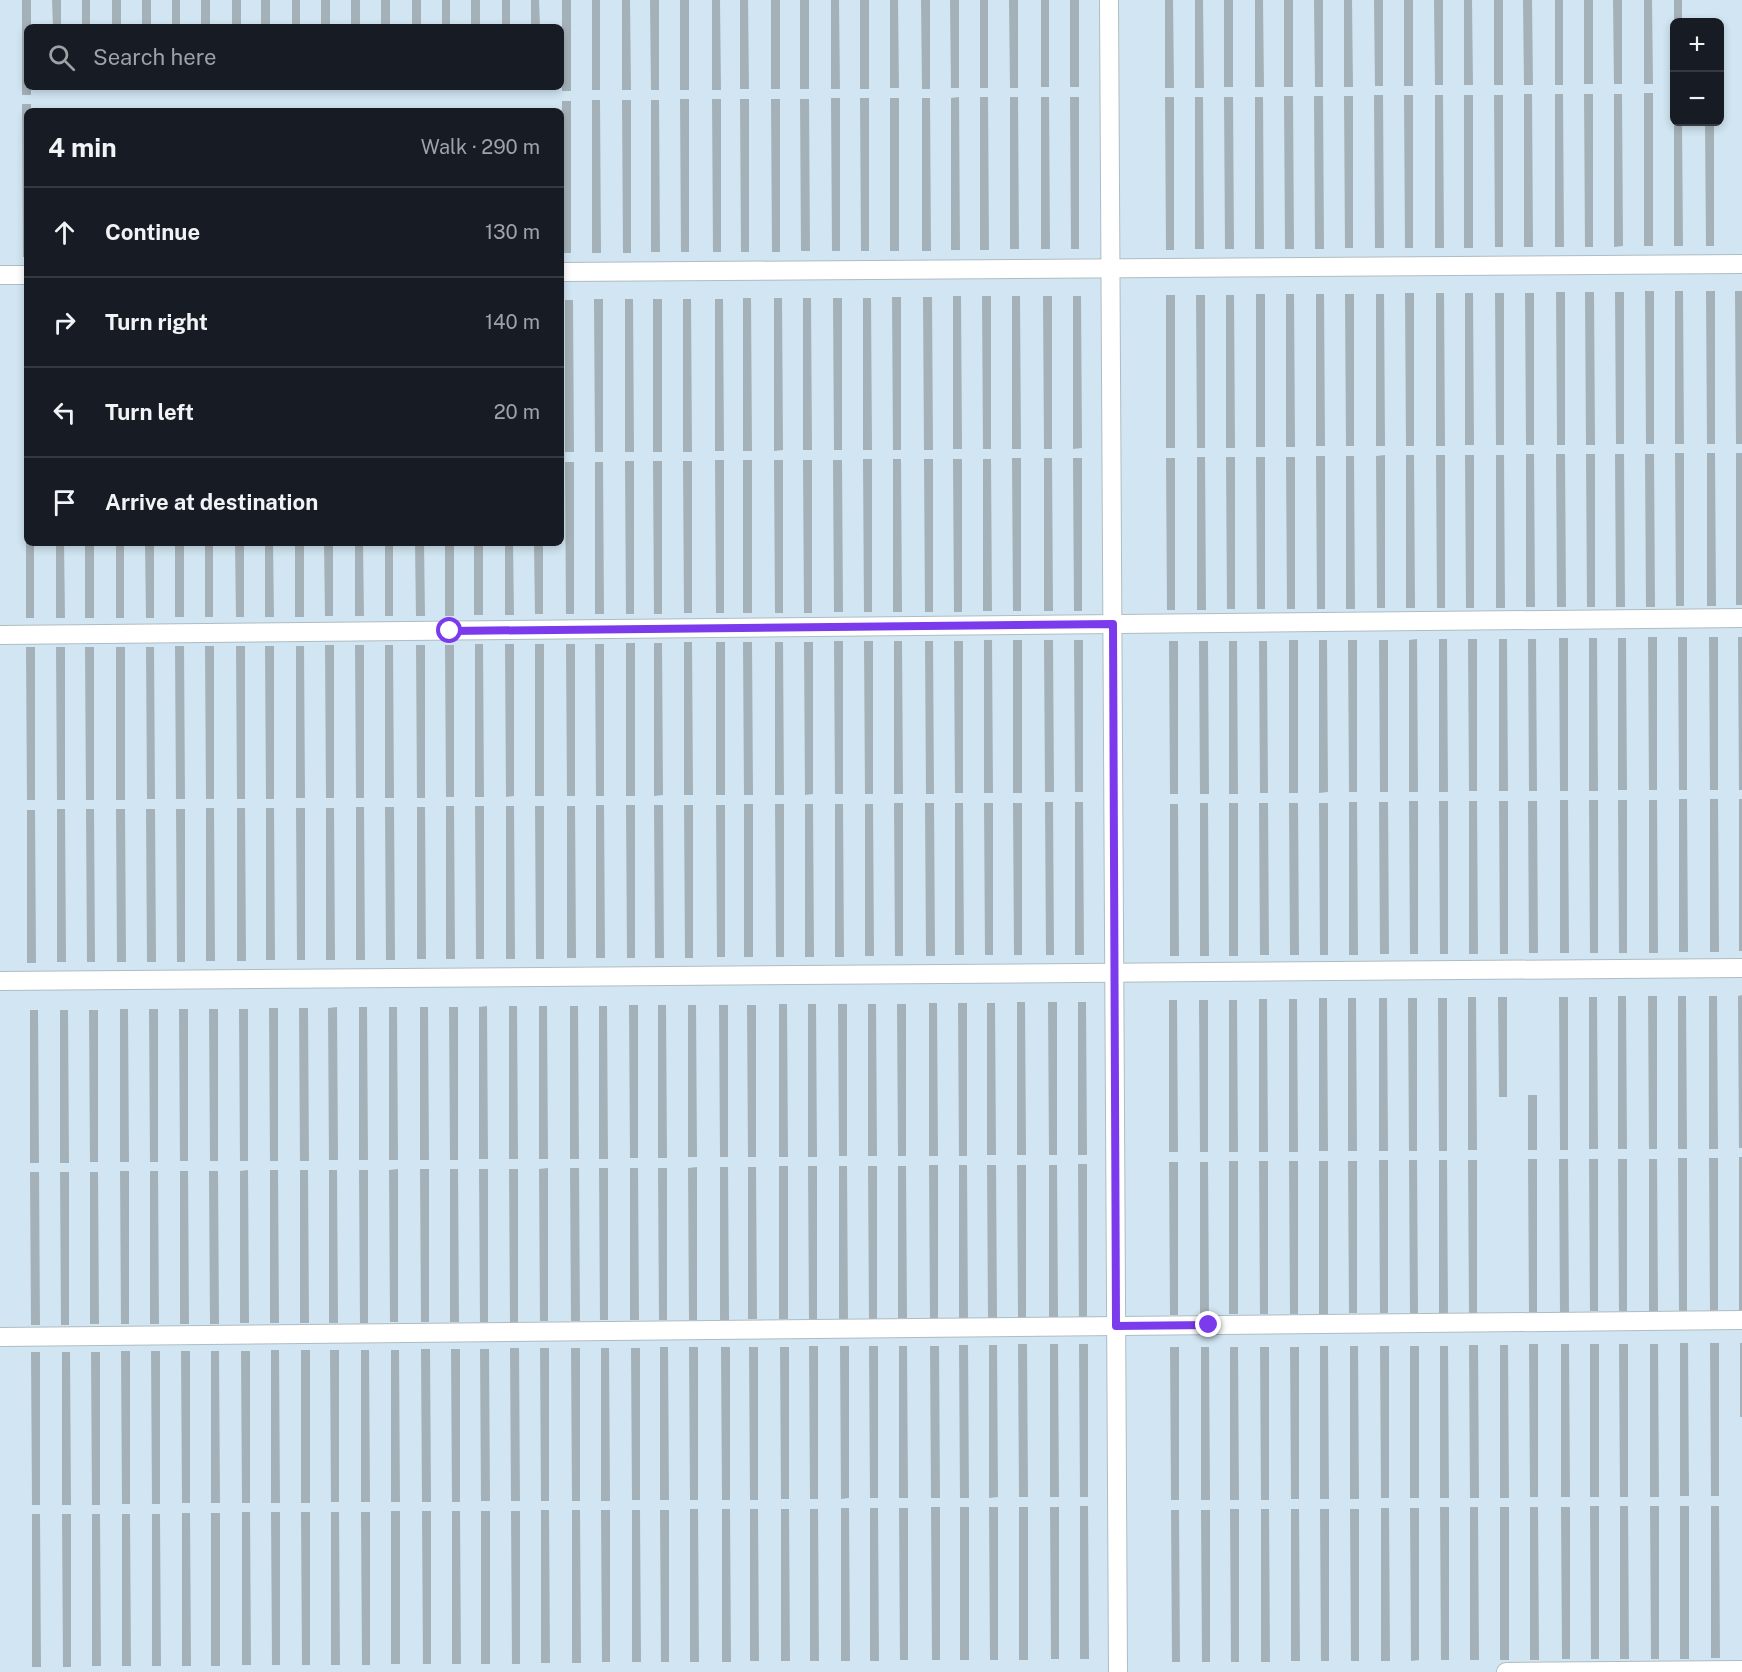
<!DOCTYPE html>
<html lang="en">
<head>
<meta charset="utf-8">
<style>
  body { margin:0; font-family:"Public Sans",sans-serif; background:#20242c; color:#f1f3f6 }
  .controls { position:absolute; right:18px; top:18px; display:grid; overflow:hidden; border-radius:9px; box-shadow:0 3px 9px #0003 }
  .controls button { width:54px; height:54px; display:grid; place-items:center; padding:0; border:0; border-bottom:2px solid #363941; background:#171b24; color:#f1f3f6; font:30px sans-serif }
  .stop { position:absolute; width:18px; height:18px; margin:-14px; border:4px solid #7c3aed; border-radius:50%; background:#fff }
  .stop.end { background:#7c3aed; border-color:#fff; box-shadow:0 2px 6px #0008 }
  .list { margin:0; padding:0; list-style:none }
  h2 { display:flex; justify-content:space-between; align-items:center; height:78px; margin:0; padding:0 24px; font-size:26px }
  h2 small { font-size:20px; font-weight:400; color:#9ea1a6 }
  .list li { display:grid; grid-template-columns:39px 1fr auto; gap:18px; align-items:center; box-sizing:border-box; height:90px; padding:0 24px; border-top:2px solid #363941 }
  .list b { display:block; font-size:22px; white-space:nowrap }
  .list em { font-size:20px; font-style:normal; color:#9ea1a6 }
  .icon { flex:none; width:33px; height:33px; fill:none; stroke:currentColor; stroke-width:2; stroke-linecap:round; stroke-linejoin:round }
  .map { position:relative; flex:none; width:1742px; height:1672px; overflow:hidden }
  .search { position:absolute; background:#171b24; box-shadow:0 3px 9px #0003; left:24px; top:24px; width:540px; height:66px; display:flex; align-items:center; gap:15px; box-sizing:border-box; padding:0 21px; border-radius:9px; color:#9ea1a6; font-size:22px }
  .panel { position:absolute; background:#171b24; box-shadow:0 3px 9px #0003; left:24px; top:108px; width:540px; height:438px; border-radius:9px }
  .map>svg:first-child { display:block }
  .built { fill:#d1e6f2; fill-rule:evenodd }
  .building { fill:#a5b1b8 }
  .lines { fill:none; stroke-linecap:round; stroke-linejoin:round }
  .service-casing { stroke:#afbcc3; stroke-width:20 }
  .service { stroke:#fff; stroke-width:18 }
  .route { stroke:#7c3aed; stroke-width:8 }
</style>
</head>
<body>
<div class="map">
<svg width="1742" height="1672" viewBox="0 0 1742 1672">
  <rect width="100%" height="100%" fill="#e3f1f8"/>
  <!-- built -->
  <path class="built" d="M0,0H1742V1672H0ZM1674,22H1720V122H1674ZM27,27H561V87H27ZM27,111H561V543H27Z"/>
  <!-- building -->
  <g class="building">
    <polygon points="22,0 31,0 31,27 27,27 27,87 31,87 31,95 22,95"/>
    <polygon points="52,0 61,0 61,27 53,27"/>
    <rect x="82" y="0" width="8" height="27"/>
    <rect x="112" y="0" width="9" height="27"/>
    <rect x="142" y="0" width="9" height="27"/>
    <rect x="172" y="0" width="8" height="27"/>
    <rect x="201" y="0" width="9" height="27"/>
    <rect x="232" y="0" width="9" height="27"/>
    <rect x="261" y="0" width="9" height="27"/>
    <rect x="292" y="0" width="8" height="27"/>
    <rect x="321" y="0" width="9" height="27"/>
    <rect x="351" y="0" width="9" height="27"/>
    <rect x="381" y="0" width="9" height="27"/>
    <rect x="412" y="0" width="9" height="27"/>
    <rect x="442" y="0" width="8" height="27"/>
    <rect x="471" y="0" width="9" height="27"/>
    <rect x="502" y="0" width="8" height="27"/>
    <polygon points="531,0 539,0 540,27 531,27"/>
    <rect x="562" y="0" width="9" height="91"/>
    <rect x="592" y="0" width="8" height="90"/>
    <polygon points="622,0 630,0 631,90 622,90"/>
    <polygon points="650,0 659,0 659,90 651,90"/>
    <rect x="680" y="0" width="9" height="90"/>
    <polygon points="712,0 720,0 721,90 712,90"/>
    <polygon points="740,0 748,0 749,89 740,89"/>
    <rect x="771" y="0" width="9" height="89"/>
    <rect x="800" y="0" width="9" height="89"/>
    <polygon points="831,0 839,0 840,89 831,89"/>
    <rect x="860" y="0" width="9" height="89"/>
    <polygon points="890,0 898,0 899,88 890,88"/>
    <polygon points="921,0 930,0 930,89 922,89"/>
    <polygon points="950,0 959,0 959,88 951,88"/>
    <rect x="980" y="0" width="8" height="88"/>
    <polygon points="1009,0 1018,0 1018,88 1010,88"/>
    <rect x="1041" y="0" width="8" height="87"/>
    <rect x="1070" y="0" width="9" height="87"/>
    <polygon points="1165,0 1173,0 1174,88 1165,88"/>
    <polygon points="1195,0 1203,0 1204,88 1195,88"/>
    <rect x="1224" y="0" width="9" height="87"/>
    <polygon points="1255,0 1263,0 1264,87 1255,87"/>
    <rect x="1284" y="0" width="9" height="87"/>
    <polygon points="1314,0 1323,0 1323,87 1315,87"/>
    <polygon points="1344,0 1352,0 1353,87 1344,87"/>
    <polygon points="1374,0 1383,0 1383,86 1375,86"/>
    <rect x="1404" y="0" width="9" height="86"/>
    <polygon points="1434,0 1443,0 1443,85 1435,85"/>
    <polygon points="1464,0 1472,0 1473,85 1464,85"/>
    <rect x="1494" y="0" width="9" height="85"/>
    <polygon points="1523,0 1532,0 1533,85 1524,85"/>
    <rect x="1555" y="0" width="8" height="85"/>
    <rect x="1584" y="0" width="9" height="84"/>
    <polygon points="1613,0 1622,0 1622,84 1614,84"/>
    <polygon points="1644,0 1652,0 1653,84 1644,84"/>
    <rect x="1674" y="0" width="8" height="22"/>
    <rect x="1644" y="93" width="9" height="153"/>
    <polygon points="1524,94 1532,94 1533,247 1524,247"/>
    <polygon points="1555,94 1563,94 1564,247 1555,247"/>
    <polygon points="1584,94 1593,94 1593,247 1585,247"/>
    <polygon points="1614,94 1622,94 1623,246 1614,247"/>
    <polygon points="1374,95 1383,95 1384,248 1375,248"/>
    <polygon points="1404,95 1413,95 1413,248 1405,248"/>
    <polygon points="1435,95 1443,95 1444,248 1435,248"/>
    <rect x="1464" y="95" width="9" height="153"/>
    <polygon points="1494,95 1503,95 1503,247 1495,247"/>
    <polygon points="1284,96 1293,96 1294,249 1285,249"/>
    <polygon points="1314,96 1323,96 1324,249 1315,249"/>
    <polygon points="1344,96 1353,96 1353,248 1345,248"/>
    <polygon points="959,97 960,250 951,250 951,98"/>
    <polygon points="980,97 988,97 989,250 980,250"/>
    <polygon points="1010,97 1018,97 1019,249 1010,249"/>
    <polygon points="1041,97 1049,97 1050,249 1041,249"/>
    <polygon points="1070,97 1079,97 1079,249 1071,249"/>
    <polygon points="1165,97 1174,97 1174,250 1166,250"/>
    <polygon points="1195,97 1203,97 1204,249 1195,249"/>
    <polygon points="1224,97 1233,97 1234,249 1225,249"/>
    <polygon points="1255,97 1263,97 1264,249 1255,249"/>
    <polygon points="831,98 840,98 840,251 832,251"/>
    <polygon points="860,98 869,98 869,251 861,251"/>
    <rect x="890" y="98" width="9" height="153"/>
    <polygon points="922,98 930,98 931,251 922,251"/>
    <polygon points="680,99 689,99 689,252 681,252"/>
    <polygon points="712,99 721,99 721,252 713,252"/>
    <polygon points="740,99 749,99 749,252 741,252"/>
    <polygon points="771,99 780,99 780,252 772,252"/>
    <polygon points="800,99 809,99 810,251 801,251"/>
    <polygon points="592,100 600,100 601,253 592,253"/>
    <polygon points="622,100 631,100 631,253 623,253"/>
    <polygon points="651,100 659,100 660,252 651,252"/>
    <polygon points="562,101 571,101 571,253 563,253"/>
    <polygon points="22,104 31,104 31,111 27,111 27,257 23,257"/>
    <polygon points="1674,122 1682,122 1683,246 1674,246"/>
    <polygon points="1705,122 1714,122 1714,246 1706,246"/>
    <polygon points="1645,291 1654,291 1654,444 1646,444"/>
    <polygon points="1675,291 1683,291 1684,444 1675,444"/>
    <polygon points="1706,291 1715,291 1715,444 1707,444"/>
    <polygon points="1735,291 1742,291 1742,444 1736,444"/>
    <polygon points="1556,292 1565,292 1565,445 1557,445"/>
    <polygon points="1585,292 1594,292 1595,445 1586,445"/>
    <polygon points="1615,292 1624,292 1624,444 1616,444"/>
    <polygon points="1405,293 1414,293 1414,446 1406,446"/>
    <polygon points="1436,293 1444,293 1445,446 1436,446"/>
    <polygon points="1465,293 1473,293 1474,445 1465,445"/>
    <polygon points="1495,293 1504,293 1504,445 1496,445"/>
    <polygon points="1525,293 1534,293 1534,445 1526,445"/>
    <rect x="1256" y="294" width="9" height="153"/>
    <polygon points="1286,294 1294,294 1295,447 1286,447"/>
    <polygon points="1316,294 1324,294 1325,446 1316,446"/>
    <polygon points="1345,294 1354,294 1354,446 1346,446"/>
    <polygon points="1376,294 1384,294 1385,446 1376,446"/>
    <rect x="1166" y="295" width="9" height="153"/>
    <polygon points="1196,295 1205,295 1205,448 1197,448"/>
    <polygon points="1226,295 1234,295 1235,448 1226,448"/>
    <polygon points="953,296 961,296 962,449 953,449"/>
    <polygon points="982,296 991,296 991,449 983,449"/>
    <polygon points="1012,296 1020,296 1021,449 1012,449"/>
    <polygon points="1043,296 1052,296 1052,449 1044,449"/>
    <polygon points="1073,296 1081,296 1082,448 1073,449"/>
    <polygon points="892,297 901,297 901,450 893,450"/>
    <polygon points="923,297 932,297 933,450 924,450"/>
    <polygon points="743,298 751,298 752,451 743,451"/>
    <polygon points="774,298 782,298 783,450 774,451"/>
    <polygon points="803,298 811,298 812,450 803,450"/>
    <polygon points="833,298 842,298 842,450 834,450"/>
    <polygon points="863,298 871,298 872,450 863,450"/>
    <polygon points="594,299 603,299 603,452 595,452"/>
    <polygon points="625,299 633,299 634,452 625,452"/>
    <rect x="653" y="299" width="9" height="153"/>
    <polygon points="683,299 691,299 692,452 683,452"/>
    <polygon points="715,299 723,299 724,451 715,451"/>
    <polygon points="565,300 573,300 574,452 565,452"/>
    <polygon points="1675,453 1684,453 1684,606 1676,606"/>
    <polygon points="1707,453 1715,453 1716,606 1707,606"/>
    <rect x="1736" y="453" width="6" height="152"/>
    <polygon points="1526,454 1534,454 1535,607 1526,607"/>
    <polygon points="1556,454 1565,454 1566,607 1557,607"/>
    <polygon points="1586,454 1595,454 1595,607 1587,607"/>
    <polygon points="1615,454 1624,454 1625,607 1616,607"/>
    <polygon points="1645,454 1654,454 1655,607 1646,607"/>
    <polygon points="1385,455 1385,608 1377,608 1376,456"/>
    <polygon points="1406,455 1414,455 1415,608 1406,608"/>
    <polygon points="1436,455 1445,455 1445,608 1437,608"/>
    <polygon points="1465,455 1474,455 1474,608 1466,608"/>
    <polygon points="1496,455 1504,455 1505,608 1496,608"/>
    <polygon points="1316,456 1325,456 1325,609 1317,609"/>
    <polygon points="1346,456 1354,456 1355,609 1346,609"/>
    <polygon points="1197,457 1205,457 1206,610 1197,610"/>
    <polygon points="1226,457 1235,457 1235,609 1227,609"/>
    <polygon points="1256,457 1265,457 1265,609 1257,609"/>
    <polygon points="1286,457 1295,457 1295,609 1287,609"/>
    <polygon points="1012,458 1021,458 1021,611 1013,611"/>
    <polygon points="1044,458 1052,458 1053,611 1044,611"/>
    <polygon points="1073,458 1082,458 1082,611 1074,611"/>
    <polygon points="1166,458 1175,458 1175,610 1167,610"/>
    <polygon points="863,459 872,459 872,612 864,612"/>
    <polygon points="893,459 901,459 902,612 893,612"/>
    <polygon points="924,459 933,459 933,612 925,612"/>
    <polygon points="953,459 962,459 962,612 954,612"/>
    <polygon points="983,459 991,459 992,611 983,611"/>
    <polygon points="715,460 724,460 724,613 716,613"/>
    <rect x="743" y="460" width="9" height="153"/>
    <polygon points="774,460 783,460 783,613 775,613"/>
    <polygon points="803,460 812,460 812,613 804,613"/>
    <polygon points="833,460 842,460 843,612 834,612"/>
    <polygon points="625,461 634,461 634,614 626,614"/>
    <polygon points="653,461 662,461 662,614 654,614"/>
    <polygon points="683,461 692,461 692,613 684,613"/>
    <polygon points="565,462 574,462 574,614 566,614"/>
    <polygon points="595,462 603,462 604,614 595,614"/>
    <rect x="26" y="543" width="8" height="75"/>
    <polygon points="56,543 64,543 65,618 56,618"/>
    <rect x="85" y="543" width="9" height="75"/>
    <rect x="116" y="543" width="8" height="75"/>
    <polygon points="145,543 154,543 154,618 146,618"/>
    <rect x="175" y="543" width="9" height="74"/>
    <rect x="205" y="543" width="8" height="74"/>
    <polygon points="235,543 244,543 244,617 236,617"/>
    <polygon points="265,543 273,543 274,617 265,617"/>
    <rect x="295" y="543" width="9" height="74"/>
    <polygon points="324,543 333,543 333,616 325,616"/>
    <polygon points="355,543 363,543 364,616 355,616"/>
    <rect x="385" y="543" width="8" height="73"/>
    <polygon points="415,543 424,543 425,616 416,616"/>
    <rect x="445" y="543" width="9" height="73"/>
    <rect x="474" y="543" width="9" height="72"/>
    <polygon points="505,543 513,543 514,615 505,615"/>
    <polygon points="534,543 543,543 543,614 535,614"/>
    <polygon points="1648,637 1657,637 1657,790 1649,790"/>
    <polygon points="1678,637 1687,637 1687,790 1679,790"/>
    <polygon points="1709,637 1718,637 1718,790 1710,790"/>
    <polygon points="1738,637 1742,637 1742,790 1739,790"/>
    <polygon points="1559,638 1568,638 1568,791 1560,791"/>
    <polygon points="1589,638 1597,638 1598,791 1589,791"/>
    <polygon points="1618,638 1626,638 1627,790 1618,790"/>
    <polygon points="1417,639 1418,792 1409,792 1409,640"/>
    <polygon points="1439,639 1447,639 1448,792 1439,792"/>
    <polygon points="1468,639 1477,639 1477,791 1469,791"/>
    <polygon points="1499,639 1507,639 1508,791 1499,791"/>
    <polygon points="1528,639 1536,639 1537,791 1529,791"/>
    <polygon points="984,640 992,640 993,793 984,793"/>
    <rect x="1013" y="640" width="9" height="153"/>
    <polygon points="1044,640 1053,640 1054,792 1045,792"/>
    <polygon points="1074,640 1083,640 1083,792 1075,792"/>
    <rect x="1289" y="640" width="9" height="153"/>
    <polygon points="1319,640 1327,640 1328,792 1319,793"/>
    <polygon points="1348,640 1357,640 1357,792 1349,792"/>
    <polygon points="1379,640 1388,640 1388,792 1380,792"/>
    <polygon points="834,641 843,641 843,794 835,794"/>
    <polygon points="864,641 873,641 873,794 865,794"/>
    <polygon points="894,641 902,641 903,794 894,794"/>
    <polygon points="925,641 933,641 934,794 926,794"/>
    <polygon points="954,641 963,641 963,793 955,793"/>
    <polygon points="1169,641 1178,641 1178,794 1170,794"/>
    <polygon points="1199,641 1208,641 1209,794 1200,794"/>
    <polygon points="1229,641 1237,641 1238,794 1229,794"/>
    <polygon points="1259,641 1267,641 1268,793 1260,793"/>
    <polygon points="684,642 692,642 693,795 684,795"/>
    <rect x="716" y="642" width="9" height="153"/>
    <polygon points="743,642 752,642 753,795 744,795"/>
    <polygon points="775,642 783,642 784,795 775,795"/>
    <polygon points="804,642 813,642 813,794 805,795"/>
    <rect x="626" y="643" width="9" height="153"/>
    <polygon points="654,643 662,643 663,795 654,796"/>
    <polygon points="475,644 483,644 484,797 475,797"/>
    <polygon points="505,644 514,644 514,796 506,797"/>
    <rect x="535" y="644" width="9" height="152"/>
    <polygon points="566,644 575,644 575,796 567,796"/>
    <polygon points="595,644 604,644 604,796 596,796"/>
    <polygon points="325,645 334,645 334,798 326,798"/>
    <polygon points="355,645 364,645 364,798 356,798"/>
    <polygon points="385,645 393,645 394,798 385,798"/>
    <polygon points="416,645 425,645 425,798 417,798"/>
    <polygon points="445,645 454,645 454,797 446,797"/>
    <polygon points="175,646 184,646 185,799 176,799"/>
    <polygon points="205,646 214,646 214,799 206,799"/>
    <polygon points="236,646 245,646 245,799 237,799"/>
    <polygon points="265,646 274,646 274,799 266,799"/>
    <polygon points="296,646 304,646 305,798 296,798"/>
    <polygon points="26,647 35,647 35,800 27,800"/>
    <polygon points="56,647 65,647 65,800 57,800"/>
    <polygon points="85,647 94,647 94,800 86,800"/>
    <rect x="116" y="647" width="9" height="153"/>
    <polygon points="146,647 154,647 155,799 147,799"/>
    <polygon points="1679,799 1687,799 1688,952 1679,952"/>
    <polygon points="1710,799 1718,799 1719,952 1710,952"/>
    <rect x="1739" y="799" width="3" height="152"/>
    <polygon points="1560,800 1568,800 1569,953 1560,953"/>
    <polygon points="1589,800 1598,800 1598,953 1590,953"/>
    <polygon points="1618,800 1627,800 1627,953 1619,953"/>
    <polygon points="1649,800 1657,800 1658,953 1649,953"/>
    <polygon points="1409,801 1418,801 1418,954 1410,954"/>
    <polygon points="1439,801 1448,801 1448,954 1440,954"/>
    <polygon points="1469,801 1477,801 1478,954 1469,954"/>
    <polygon points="1499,801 1508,801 1508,954 1500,954"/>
    <polygon points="1528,801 1537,801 1538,953 1529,953"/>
    <polygon points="1045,802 1053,802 1054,955 1046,955"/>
    <polygon points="1075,802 1083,802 1084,955 1075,955"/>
    <polygon points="1349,802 1357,802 1358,955 1349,955"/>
    <polygon points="1379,802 1388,802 1389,954 1380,954"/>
    <polygon points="894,803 903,803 903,956 895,956"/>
    <polygon points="925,803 934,803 935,956 926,956"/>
    <polygon points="955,803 963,803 964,955 955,955"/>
    <polygon points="984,803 993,803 993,955 985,955"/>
    <polygon points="1013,803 1022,803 1022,955 1014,955"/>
    <polygon points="1200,803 1208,803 1209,956 1200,956"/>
    <rect x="1229" y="803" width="9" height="153"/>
    <polygon points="1259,803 1268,803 1269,955 1260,955"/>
    <polygon points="1289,803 1298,803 1299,955 1290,955"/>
    <polygon points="1319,803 1328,803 1328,955 1320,955"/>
    <rect x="744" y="804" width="9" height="153"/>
    <polygon points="775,804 784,804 784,957 776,957"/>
    <polygon points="805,804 813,804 814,957 805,957"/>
    <polygon points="835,804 843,804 844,957 835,957"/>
    <polygon points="865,804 873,804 874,956 865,956"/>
    <polygon points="1170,804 1178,804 1179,956 1170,956"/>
    <polygon points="596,805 604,805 605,958 596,958"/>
    <polygon points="626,805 635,805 635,958 627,958"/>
    <polygon points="654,805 663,805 664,958 655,958"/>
    <polygon points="684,805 693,805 693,958 685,958"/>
    <polygon points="716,805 725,805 725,957 717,957"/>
    <polygon points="446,806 454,806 455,959 446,959"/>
    <polygon points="475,806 484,806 484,959 476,959"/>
    <polygon points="506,806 514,806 515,959 506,959"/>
    <polygon points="535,806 544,806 544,959 536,959"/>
    <polygon points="567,806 575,806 576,958 567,958"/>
    <polygon points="356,807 364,807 365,960 356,960"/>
    <polygon points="385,807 394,807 395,960 386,960"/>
    <polygon points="417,807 425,807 426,959 417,959"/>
    <polygon points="206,808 214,808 215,961 206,961"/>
    <polygon points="237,808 245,808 246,961 237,961"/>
    <polygon points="266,808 274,808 275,960 266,960"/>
    <polygon points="296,808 305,808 305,960 297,960"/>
    <polygon points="326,808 334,808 335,960 326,960"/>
    <polygon points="57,809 65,809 66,962 57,962"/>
    <polygon points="86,809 94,809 95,962 87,962"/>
    <polygon points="116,809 125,809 126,962 117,962"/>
    <polygon points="146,809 155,809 156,962 147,962"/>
    <polygon points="176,809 185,809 185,962 177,962"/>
    <polygon points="27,810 35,810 36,963 27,963"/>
    <polygon points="1742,995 1742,1148 1739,1148 1738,996"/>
    <polygon points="1618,996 1626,996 1627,1149 1618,1149"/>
    <polygon points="1648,996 1657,996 1657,1149 1649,1149"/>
    <polygon points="1678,996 1686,996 1687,1149 1678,1149"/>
    <polygon points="1709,996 1717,996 1718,1149 1709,1149"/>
    <polygon points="1468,997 1476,997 1477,1150 1468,1150"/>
    <polygon points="1498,997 1507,997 1507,1097 1499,1097"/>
    <polygon points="1559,997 1568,997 1568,1150 1560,1150"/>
    <polygon points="1589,997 1597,997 1598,1149 1589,1149"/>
    <polygon points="1319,998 1327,998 1328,1151 1319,1151"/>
    <polygon points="1348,998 1356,998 1357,1151 1348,1151"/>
    <polygon points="1379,998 1387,998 1388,1151 1379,1151"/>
    <polygon points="1408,998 1417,998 1417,1151 1409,1151"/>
    <polygon points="1438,998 1447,998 1447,1151 1439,1151"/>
    <polygon points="1259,999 1267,999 1268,1152 1259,1152"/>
    <polygon points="1289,999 1297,999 1298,1152 1289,1152"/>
    <polygon points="1169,1000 1177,1000 1178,1152 1169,1152"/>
    <polygon points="1199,1000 1208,1000 1208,1152 1200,1152"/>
    <polygon points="1229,1000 1237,1000 1238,1152 1229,1152"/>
    <polygon points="1017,1002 1025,1002 1026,1155 1017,1155"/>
    <polygon points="1048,1002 1057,1002 1057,1155 1049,1155"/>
    <polygon points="1078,1002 1086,1002 1087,1155 1078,1155"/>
    <polygon points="929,1003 937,1003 938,1156 929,1156"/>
    <polygon points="958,1003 967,1003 967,1156 959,1156"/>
    <polygon points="987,1003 995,1003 996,1155 987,1155"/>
    <polygon points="779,1004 787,1004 788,1157 779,1157"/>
    <polygon points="808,1004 816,1004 817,1157 808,1157"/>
    <polygon points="838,1004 847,1004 847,1156 839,1156"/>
    <polygon points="868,1004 876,1004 877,1156 868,1156"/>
    <polygon points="897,1004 906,1004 906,1156 898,1156"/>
    <polygon points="629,1005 638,1005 638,1158 630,1158"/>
    <polygon points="658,1005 666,1005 667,1158 658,1158"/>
    <polygon points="688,1005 696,1005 697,1157 688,1157"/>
    <polygon points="719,1005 728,1005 728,1157 720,1157"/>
    <polygon points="747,1005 756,1005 756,1157 748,1157"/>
    <polygon points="487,1006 488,1159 479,1159 479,1007"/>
    <polygon points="509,1006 517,1006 518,1159 509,1159"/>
    <polygon points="539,1006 547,1006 548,1159 539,1159"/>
    <polygon points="570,1006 578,1006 579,1159 570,1159"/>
    <polygon points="599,1006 607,1006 608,1159 599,1159"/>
    <polygon points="337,1007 338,1160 329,1160 328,1008"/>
    <polygon points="359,1007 367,1007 368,1160 359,1160"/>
    <polygon points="389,1007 397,1007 398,1160 389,1160"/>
    <polygon points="420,1007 428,1007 429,1160 420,1160"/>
    <polygon points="449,1007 458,1007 458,1160 450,1160"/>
    <polygon points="269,1008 278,1008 278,1161 270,1161"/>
    <polygon points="299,1008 308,1008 309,1161 300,1161"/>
    <polygon points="120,1009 128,1009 129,1162 120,1162"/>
    <polygon points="149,1009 158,1009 158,1162 150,1162"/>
    <polygon points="179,1009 188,1009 188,1161 180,1161"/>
    <polygon points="209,1009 218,1009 218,1161 210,1161"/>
    <polygon points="239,1009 248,1009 248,1161 240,1161"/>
    <polygon points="30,1010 38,1010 39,1163 30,1163"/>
    <polygon points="60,1010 68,1010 69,1163 60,1163"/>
    <polygon points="89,1010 98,1010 98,1162 90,1162"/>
    <rect x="1528" y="1095" width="9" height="55"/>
    <rect x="1739" y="1157" width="3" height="153"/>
    <polygon points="1678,1158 1687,1158 1687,1311 1679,1311"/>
    <polygon points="1709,1158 1718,1158 1718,1310 1710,1311"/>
    <polygon points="1528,1159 1537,1159 1537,1312 1529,1312"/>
    <polygon points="1559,1159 1568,1159 1569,1312 1560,1312"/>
    <polygon points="1589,1159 1598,1159 1598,1311 1590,1311"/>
    <polygon points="1618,1159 1627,1159 1627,1311 1619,1311"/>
    <polygon points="1649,1159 1657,1159 1658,1311 1649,1311"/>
    <polygon points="1379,1160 1388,1160 1388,1313 1380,1313"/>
    <polygon points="1409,1160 1417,1160 1418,1313 1410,1313"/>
    <polygon points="1439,1160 1447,1160 1448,1313 1439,1313"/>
    <polygon points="1468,1160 1477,1160 1477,1313 1469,1313"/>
    <rect x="1229" y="1161" width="9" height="153"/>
    <polygon points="1259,1161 1268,1161 1268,1314 1260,1314"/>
    <polygon points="1289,1161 1298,1161 1298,1314 1290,1314"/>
    <rect x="1319" y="1161" width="9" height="153"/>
    <polygon points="1348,1161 1357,1161 1357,1313 1349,1313"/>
    <polygon points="1169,1162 1178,1162 1178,1315 1170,1315"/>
    <polygon points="1200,1162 1208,1162 1209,1314 1200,1315"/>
    <polygon points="1078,1164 1087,1164 1087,1317 1079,1317"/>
    <polygon points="929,1165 938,1165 938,1318 930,1318"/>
    <polygon points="959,1165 967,1165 968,1318 959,1318"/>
    <polygon points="987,1165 996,1165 997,1318 988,1318"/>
    <polygon points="1017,1165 1026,1165 1026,1318 1018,1318"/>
    <polygon points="1049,1165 1057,1165 1058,1317 1049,1317"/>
    <rect x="779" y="1166" width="9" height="153"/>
    <polygon points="808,1166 817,1166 817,1319 809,1319"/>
    <polygon points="839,1166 847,1166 848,1319 839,1319"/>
    <polygon points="868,1166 877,1166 877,1319 869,1319"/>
    <polygon points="898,1166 906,1166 907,1318 898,1318"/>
    <polygon points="697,1167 697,1320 689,1320 688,1168"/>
    <polygon points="720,1167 728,1167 729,1320 720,1320"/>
    <polygon points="748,1167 756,1167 757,1319 748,1319"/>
    <polygon points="548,1168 548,1321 540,1321 539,1169"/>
    <polygon points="570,1168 579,1168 580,1321 571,1321"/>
    <polygon points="599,1168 608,1168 608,1320 600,1320"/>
    <polygon points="630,1168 638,1168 639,1320 630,1320"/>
    <polygon points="658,1168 667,1168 667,1320 659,1320"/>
    <polygon points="398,1169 398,1322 390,1322 389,1170"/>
    <polygon points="420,1169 429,1169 429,1322 421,1322"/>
    <polygon points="450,1169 458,1169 459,1322 450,1322"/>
    <polygon points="479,1169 488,1169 488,1322 480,1322"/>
    <polygon points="509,1169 518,1169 518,1322 510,1322"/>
    <polygon points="248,1170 249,1323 240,1323 240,1171"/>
    <polygon points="270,1170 278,1170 279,1323 270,1323"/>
    <polygon points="300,1170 308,1170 309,1323 300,1323"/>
    <polygon points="329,1170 337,1170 338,1323 329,1323"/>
    <polygon points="359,1170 368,1170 368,1323 360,1323"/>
    <polygon points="120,1171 129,1171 129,1324 121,1324"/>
    <polygon points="150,1171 158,1171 159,1324 150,1324"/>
    <polygon points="180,1171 188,1171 189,1324 180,1324"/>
    <polygon points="209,1171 218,1171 219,1324 210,1324"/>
    <polygon points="30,1172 39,1172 40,1325 31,1325"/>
    <polygon points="60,1172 69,1172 69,1325 61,1325"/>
    <polygon points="90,1172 98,1172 99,1324 90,1324"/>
    <polygon points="1680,1343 1688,1343 1689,1496 1680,1496"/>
    <polygon points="1710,1343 1719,1343 1719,1496 1711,1496"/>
    <rect x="1740" y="1343" width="2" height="74"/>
    <polygon points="1018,1344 1027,1344 1028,1497 1019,1497"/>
    <polygon points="1050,1344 1058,1344 1059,1497 1050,1497"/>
    <polygon points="1079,1344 1088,1344 1088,1497 1080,1497"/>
    <polygon points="1529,1344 1538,1344 1538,1497 1530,1497"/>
    <polygon points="1561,1344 1569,1344 1570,1497 1561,1497"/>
    <rect x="1590" y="1344" width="9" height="153"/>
    <polygon points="1619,1344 1628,1344 1628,1497 1620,1497"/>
    <polygon points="1650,1344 1658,1344 1659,1497 1650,1497"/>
    <polygon points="959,1345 968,1345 969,1498 960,1498"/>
    <polygon points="989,1345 997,1345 998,1497 989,1498"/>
    <polygon points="1469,1345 1478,1345 1479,1498 1470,1498"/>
    <polygon points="1500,1345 1508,1345 1509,1498 1500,1498"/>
    <polygon points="809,1346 818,1346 818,1499 810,1499"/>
    <polygon points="840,1346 849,1346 849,1498 841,1499"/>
    <polygon points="869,1346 878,1346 878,1498 870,1498"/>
    <polygon points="899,1346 907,1346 908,1498 899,1498"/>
    <polygon points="930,1346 939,1346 940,1498 931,1498"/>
    <polygon points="1320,1346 1328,1346 1329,1499 1320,1499"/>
    <polygon points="1350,1346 1358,1346 1359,1499 1350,1499"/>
    <polygon points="1380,1346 1389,1346 1389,1498 1381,1498"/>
    <rect x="1410" y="1346" width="9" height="152"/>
    <polygon points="1440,1346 1448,1346 1449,1498 1440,1498"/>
    <polygon points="660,1347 668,1347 669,1500 660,1500"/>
    <polygon points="689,1347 698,1347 698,1500 690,1500"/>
    <polygon points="721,1347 730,1347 730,1500 722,1500"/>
    <polygon points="749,1347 758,1347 758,1500 750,1500"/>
    <polygon points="780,1347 789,1347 789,1499 781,1499"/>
    <polygon points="1170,1347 1179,1347 1179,1500 1171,1500"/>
    <polygon points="1201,1347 1209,1347 1210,1500 1201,1500"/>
    <polygon points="1230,1347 1238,1347 1239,1500 1230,1500"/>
    <polygon points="1260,1347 1269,1347 1269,1500 1261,1500"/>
    <polygon points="1290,1347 1299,1347 1299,1499 1291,1499"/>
    <polygon points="510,1348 519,1348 520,1501 511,1501"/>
    <polygon points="540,1348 549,1348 549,1501 541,1501"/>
    <polygon points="571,1348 580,1348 580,1501 572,1501"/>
    <polygon points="601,1348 609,1348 610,1501 601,1501"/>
    <polygon points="631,1348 640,1348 640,1500 632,1500"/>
    <polygon points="421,1349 430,1349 431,1502 422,1502"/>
    <polygon points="451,1349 460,1349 460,1502 452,1502"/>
    <polygon points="480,1349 489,1349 490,1501 481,1501"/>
    <polygon points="271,1350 279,1350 280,1503 271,1503"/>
    <rect x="301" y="1350" width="9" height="153"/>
    <polygon points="330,1350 339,1350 339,1502 331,1502"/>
    <polygon points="361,1350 369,1350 370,1502 361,1502"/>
    <polygon points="391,1350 399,1350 400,1502 391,1502"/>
    <polygon points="121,1351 130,1351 130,1504 122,1504"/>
    <polygon points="151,1351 160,1351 160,1504 152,1504"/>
    <polygon points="181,1351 190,1351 190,1503 182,1503"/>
    <polygon points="211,1351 219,1351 220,1503 211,1503"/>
    <polygon points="241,1351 250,1351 250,1503 242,1503"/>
    <polygon points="31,1352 40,1352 40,1505 32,1505"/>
    <polygon points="62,1352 70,1352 71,1505 62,1505"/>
    <polygon points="91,1352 100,1352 100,1505 92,1505"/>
    <polygon points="1080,1506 1088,1506 1089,1659 1080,1659"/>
    <polygon points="1590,1506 1599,1506 1599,1659 1591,1659"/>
    <polygon points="1620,1506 1628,1506 1629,1659 1620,1659"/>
    <polygon points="1650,1506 1659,1506 1659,1659 1651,1659"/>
    <rect x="1680" y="1506" width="9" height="153"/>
    <polygon points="1711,1506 1719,1506 1720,1658 1711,1658"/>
    <polygon points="931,1507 940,1507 940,1660 932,1660"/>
    <rect x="960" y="1507" width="9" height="153"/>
    <polygon points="989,1507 998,1507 998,1660 990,1660"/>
    <rect x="1019" y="1507" width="9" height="153"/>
    <polygon points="1050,1507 1059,1507 1059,1659 1051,1659"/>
    <polygon points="1440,1507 1449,1507 1449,1660 1441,1660"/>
    <polygon points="1470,1507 1478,1507 1479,1660 1470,1660"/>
    <rect x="1500" y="1507" width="9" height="153"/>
    <polygon points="1530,1507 1538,1507 1539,1660 1530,1660"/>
    <polygon points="1561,1507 1570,1507 1570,1659 1562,1659"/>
    <polygon points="841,1508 849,1508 850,1661 841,1661"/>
    <polygon points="870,1508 878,1508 879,1661 870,1661"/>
    <polygon points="899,1508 908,1508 908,1660 900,1660"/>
    <polygon points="1381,1508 1389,1508 1390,1661 1381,1661"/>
    <polygon points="1410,1508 1419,1508 1419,1660 1411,1661"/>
    <polygon points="690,1509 698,1509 699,1662 690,1662"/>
    <polygon points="722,1509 730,1509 731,1662 722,1662"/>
    <polygon points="750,1509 758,1509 759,1661 750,1661"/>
    <polygon points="781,1509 789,1509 790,1661 781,1661"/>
    <polygon points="810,1509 818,1509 819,1661 810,1661"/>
    <polygon points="1230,1509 1239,1509 1239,1662 1231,1662"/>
    <polygon points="1261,1509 1269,1509 1270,1662 1261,1662"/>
    <polygon points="1291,1509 1299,1509 1300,1661 1291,1661"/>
    <polygon points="1320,1509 1329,1509 1329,1661 1321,1661"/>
    <polygon points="1350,1509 1359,1509 1359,1661 1351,1661"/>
    <polygon points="541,1510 549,1510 550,1663 541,1663"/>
    <polygon points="572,1510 580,1510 581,1663 572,1663"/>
    <polygon points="601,1510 610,1510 610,1662 602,1662"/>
    <polygon points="632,1510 640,1510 641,1662 632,1662"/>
    <polygon points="660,1510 669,1510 669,1662 661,1662"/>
    <polygon points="1171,1510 1179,1510 1180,1662 1172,1662"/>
    <polygon points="1201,1510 1210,1510 1210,1662 1202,1662"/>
    <rect x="391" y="1511" width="9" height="153"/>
    <polygon points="422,1511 431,1511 431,1664 423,1664"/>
    <polygon points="452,1511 460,1511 461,1664 452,1664"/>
    <rect x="481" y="1511" width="9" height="153"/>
    <polygon points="511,1511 520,1511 520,1664 512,1664"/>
    <polygon points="242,1512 250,1512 251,1665 242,1665"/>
    <polygon points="271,1512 280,1512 280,1665 272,1665"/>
    <polygon points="301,1512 310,1512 310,1665 302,1665"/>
    <polygon points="331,1512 339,1512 340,1665 331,1665"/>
    <polygon points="361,1512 370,1512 370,1665 362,1665"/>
    <polygon points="182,1513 190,1513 191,1666 182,1666"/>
    <rect x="211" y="1513" width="9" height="153"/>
    <polygon points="32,1514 40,1514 41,1667 32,1667"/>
    <polygon points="62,1514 71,1514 71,1667 63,1667"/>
    <polygon points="92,1514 100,1514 101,1666 92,1666"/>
    <polygon points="122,1514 130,1514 131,1666 122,1666"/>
    <polygon points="152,1514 160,1514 161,1666 152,1666"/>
  </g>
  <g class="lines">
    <!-- service casing -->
    <g class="service-casing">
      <g id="service">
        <polyline points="1109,0 1118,1672"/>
        <polyline points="561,272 1742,264"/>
        <polyline points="0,275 27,275"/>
        <polyline points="0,635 1742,618"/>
        <polyline points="0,981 1742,968"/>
        <polyline points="0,1337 1742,1320"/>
        <polyline points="1506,1672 1742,1670"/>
      </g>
    </g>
    <!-- service -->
    <use href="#service" class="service"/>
  </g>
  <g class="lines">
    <!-- route -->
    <polyline class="route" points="450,631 1113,624 1116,1326 1209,1325"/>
  </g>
</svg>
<div class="controls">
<button>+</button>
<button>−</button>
</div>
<div class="stop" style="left:450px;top:631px"></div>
<div class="stop end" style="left:1209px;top:1325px"></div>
<div class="search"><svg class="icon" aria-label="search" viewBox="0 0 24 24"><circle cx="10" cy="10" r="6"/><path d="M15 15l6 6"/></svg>Search here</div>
<section class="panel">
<h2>4 min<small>Walk · 290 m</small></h2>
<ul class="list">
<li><svg class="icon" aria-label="ahead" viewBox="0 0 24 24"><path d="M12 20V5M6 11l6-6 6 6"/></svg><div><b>Continue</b></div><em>130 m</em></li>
<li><svg class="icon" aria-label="right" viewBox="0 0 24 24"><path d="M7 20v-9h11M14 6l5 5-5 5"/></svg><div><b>Turn right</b></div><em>140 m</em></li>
<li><svg class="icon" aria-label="left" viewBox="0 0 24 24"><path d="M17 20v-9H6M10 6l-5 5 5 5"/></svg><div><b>Turn left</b></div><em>20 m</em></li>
<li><svg class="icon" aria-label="arrive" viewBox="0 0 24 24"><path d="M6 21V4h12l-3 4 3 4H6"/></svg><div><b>Arrive at destination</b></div></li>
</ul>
</section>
</div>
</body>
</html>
